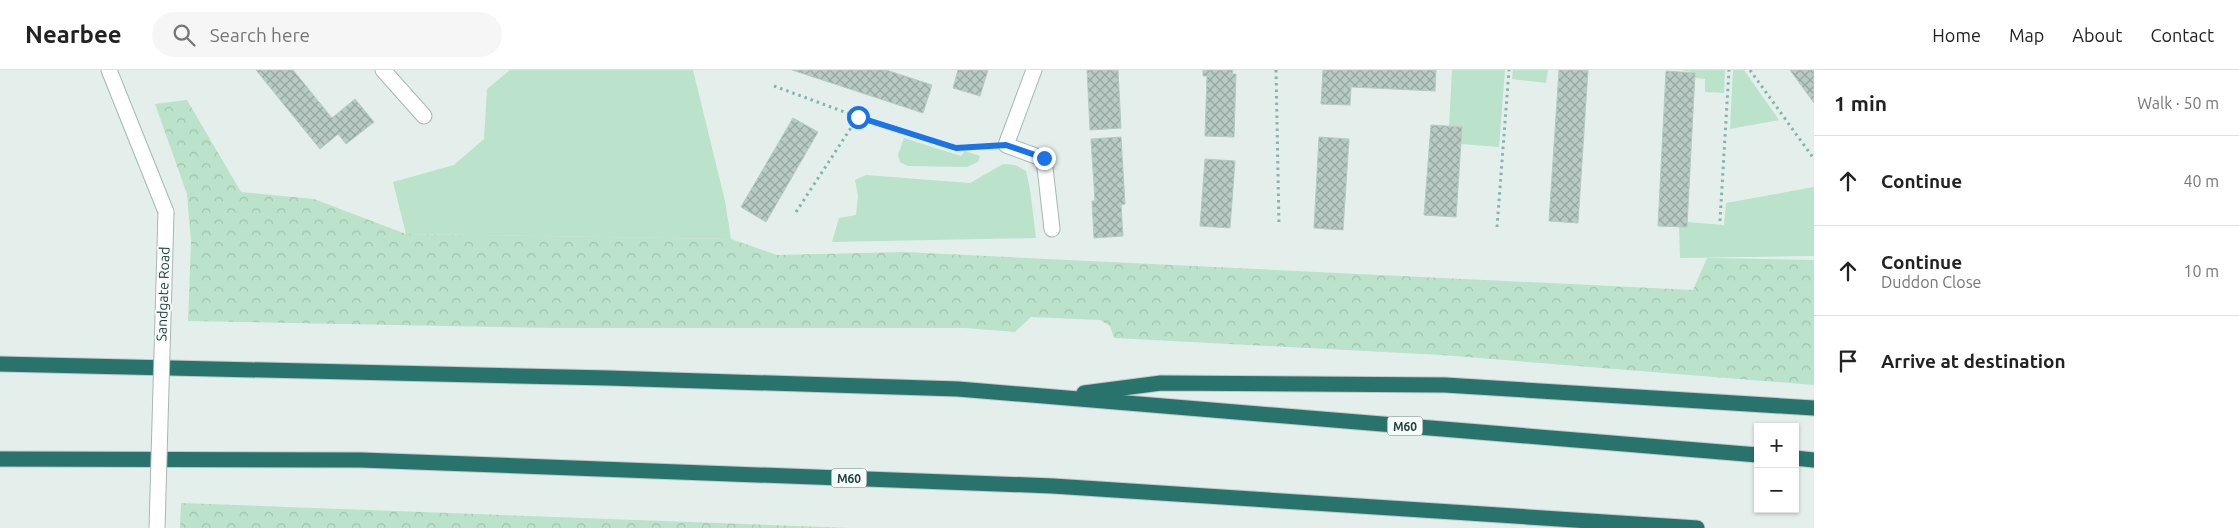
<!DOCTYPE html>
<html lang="en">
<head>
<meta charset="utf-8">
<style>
  body { margin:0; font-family:Ubuntu,sans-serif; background:#f6f6f6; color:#222 }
  .controls { position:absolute; right:15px; bottom:15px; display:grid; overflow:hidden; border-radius:0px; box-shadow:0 1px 4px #0004 }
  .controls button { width:45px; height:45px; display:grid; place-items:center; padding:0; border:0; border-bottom:1px solid #e0e0e0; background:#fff; color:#222; font:25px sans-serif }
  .stop { position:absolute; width:15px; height:15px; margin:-11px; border:4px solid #1a73e8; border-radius:50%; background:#fff }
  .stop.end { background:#1a73e8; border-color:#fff; box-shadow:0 1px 5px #0008 }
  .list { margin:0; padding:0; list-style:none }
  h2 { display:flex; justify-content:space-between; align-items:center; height:65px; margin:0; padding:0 20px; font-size:21px }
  h2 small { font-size:16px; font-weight:400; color:#767676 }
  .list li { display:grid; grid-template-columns:32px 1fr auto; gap:15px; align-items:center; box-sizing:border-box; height:90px; padding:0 20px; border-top:1px solid #e0e0e0 }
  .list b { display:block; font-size:19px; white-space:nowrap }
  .list p { margin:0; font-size:16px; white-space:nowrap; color:#767676 }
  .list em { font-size:16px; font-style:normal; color:#767676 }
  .icon { flex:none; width:28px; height:28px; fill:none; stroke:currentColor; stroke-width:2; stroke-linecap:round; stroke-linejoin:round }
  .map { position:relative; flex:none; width:1814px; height:458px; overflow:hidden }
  header { display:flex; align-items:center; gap:30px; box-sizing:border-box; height:70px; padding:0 25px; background:#fff; border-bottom:1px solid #e0e0e0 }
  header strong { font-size:24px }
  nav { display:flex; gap:28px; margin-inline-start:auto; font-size:18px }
  .search { width:350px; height:45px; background:#f6f6f6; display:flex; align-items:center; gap:12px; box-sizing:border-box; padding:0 18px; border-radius:28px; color:#767676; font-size:19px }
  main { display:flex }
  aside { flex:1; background:#fff }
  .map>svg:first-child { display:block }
  .green { fill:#bbe2ca }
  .forest { fill:url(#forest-crowns) }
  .building { fill:url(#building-cross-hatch); stroke:#b6cac4 }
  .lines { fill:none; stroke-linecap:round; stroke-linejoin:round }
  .minor-casing { stroke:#a6b8b4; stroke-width:17 }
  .highway-casing { stroke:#c1cac9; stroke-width:17 }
  .path { stroke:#81b6ac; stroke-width:3; stroke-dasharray:2.5 4; stroke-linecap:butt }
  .minor { stroke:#fff; stroke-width:15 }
  .highway { stroke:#29736d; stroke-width:15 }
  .minor-bridge-casing { stroke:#a6b8b4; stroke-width:17; stroke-linecap:butt }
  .minor-bridge { stroke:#fff; stroke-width:15 }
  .route { stroke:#1a73e8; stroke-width:6 }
  .labels { text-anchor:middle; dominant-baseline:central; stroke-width:4; stroke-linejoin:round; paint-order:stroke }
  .shield { fill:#f6fbf9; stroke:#617a76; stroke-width:1 }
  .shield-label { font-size:12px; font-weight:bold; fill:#21433e }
  .street-label { font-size:14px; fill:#21433e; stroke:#f6fbf9 }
</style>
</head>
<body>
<header>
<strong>Nearbee</strong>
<div class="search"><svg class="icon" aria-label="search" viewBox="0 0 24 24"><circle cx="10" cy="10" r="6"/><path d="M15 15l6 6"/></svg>Search here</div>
<nav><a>Home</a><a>Map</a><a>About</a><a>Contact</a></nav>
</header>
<main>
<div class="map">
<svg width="1814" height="458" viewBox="0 0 1814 458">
  <defs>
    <pattern id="forest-crowns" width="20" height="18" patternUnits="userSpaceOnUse" patternTransform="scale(1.25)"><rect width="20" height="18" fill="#bbe2ca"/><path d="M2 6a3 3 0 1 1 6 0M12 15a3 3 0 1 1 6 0" fill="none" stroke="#a0c3af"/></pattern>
    <pattern id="building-cross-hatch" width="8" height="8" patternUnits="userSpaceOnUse" patternTransform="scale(1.25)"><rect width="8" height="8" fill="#b9cac5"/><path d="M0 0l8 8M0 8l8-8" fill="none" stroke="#96a6a1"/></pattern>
  </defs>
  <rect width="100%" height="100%" fill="#e4efec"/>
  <!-- green -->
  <g class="green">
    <polygon points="510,0 693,0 725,131 731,169 406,164 393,112 454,95 484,69 487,19"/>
    <polygon points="1452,0 1505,0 1499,77 1461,74 1462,57 1449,56"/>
    <polygon points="1513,0 1548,0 1546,13 1512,9"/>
    <polygon points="1681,0 1725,0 1724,23 1705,22 1705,9 1695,8 1695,3"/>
    <polygon points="1733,0 1744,0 1779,50 1730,59"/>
    <polygon points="904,68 961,86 965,81 980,86 978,92 967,97 908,96 900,92 898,85"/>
    <polygon points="1003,94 1015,95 1026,101 1030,119 1036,168 832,172 839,148 856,145 858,126 855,110 866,105 970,113"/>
    <polygon points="1814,117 1814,186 1680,188 1679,157 1687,157 1687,152 1724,155 1726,133"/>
  </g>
  <!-- forest -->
  <g class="forest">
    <polygon points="187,30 241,122 314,129 406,164 731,169 777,185 904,182 1693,220 1707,188 1814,190 1814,315 1441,285 1114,268 1110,256 1100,250 1031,247 1015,262 965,258 553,258 188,251 191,172 187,124 155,34"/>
    <polygon points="181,433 851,458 180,458"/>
  </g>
  <!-- building -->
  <g class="building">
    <polygon points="256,0 293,0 332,48 355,29 374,52 346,74 338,64 320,79"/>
    <polygon points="792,0 886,0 932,15 923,43"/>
    <polygon points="958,0 988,0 980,26 953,18"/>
    <polygon points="1087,0 1118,0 1121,58 1090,60"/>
    <polygon points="1203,0 1233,0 1232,4 1236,4 1234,67 1205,66 1207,6 1203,6"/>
    <polygon points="1323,0 1436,0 1435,21 1351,17 1350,35 1321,34"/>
    <polygon points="1559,0 1588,0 1578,153 1549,151"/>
    <polygon points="1790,0 1814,0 1814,33"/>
    <polygon points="1666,1 1695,3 1687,157 1658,156"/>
    <polygon points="793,48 818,62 766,152 741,137"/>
    <polygon points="1431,55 1462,57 1456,147 1424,145"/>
    <polygon points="1121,67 1125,134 1121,135 1123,166 1094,168 1092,131 1095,131 1091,69"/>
    <polygon points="1319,67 1349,69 1343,160 1314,158"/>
    <polygon points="1205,89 1235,91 1230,158 1200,156"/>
  </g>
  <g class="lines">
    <!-- minor casing -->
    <g class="minor-casing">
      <g id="minor">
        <polyline points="109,0 166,142"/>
        <polyline points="383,0 424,46"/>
        <polyline points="1034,0 1006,75 1044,89 1052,159"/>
      </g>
    </g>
    <!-- highway casing -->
    <g class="highway-casing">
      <g id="highway">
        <polyline points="0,294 608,308 958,319 1758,385"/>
        <polyline points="1084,323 1161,313 1445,315 1814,338"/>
        <polyline points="1795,388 1814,390"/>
        <polyline points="0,389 361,390 1053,416 1697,458"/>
      </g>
    </g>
    <!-- path -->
    <g class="path">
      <polyline points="1276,0 1279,156"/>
      <polyline points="1750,0 1814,89"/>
      <polyline points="774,16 858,47 957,78 985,76"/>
      <polyline points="796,142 858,47"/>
      <polyline points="1720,151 1729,0"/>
      <polyline points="1497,157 1509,0"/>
    </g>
    <!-- minor -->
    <use href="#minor" class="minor"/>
    <!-- highway -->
    <use href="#highway" class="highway"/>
    <!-- minor-bridge casing -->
    <g class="minor-bridge-casing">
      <polyline id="minor-bridge" points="157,458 166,142"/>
    </g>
    <!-- minor-bridge -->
    <use href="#minor-bridge" class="minor-bridge"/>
  </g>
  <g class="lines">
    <!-- route -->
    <polyline class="route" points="858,47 956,78 1006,75 1044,88"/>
  </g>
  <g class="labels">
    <!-- shield labels -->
    <g class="shield">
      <rect x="1387.5" y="346.5" width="35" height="19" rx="4"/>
      <rect x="831.5" y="398.5" width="35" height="19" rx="4"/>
    </g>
    <g class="shield-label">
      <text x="1405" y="356">M60</text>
      <text x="849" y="408">M60</text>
    </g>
    <!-- street labels -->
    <g class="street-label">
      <text transform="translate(163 224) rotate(-88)">Sandgate Road</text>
    </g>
  </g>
</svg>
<div class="controls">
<button>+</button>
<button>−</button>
</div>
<div class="stop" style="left:858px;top:47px"></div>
<div class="stop end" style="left:1044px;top:88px"></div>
</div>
<aside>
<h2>1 min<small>Walk · 50 m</small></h2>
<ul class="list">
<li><svg class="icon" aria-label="ahead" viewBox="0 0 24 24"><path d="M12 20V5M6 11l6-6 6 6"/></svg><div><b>Continue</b></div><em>40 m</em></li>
<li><svg class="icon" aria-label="ahead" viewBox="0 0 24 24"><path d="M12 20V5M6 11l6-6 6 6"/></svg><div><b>Continue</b><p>Duddon Close</p></div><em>10 m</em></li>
<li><svg class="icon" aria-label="arrive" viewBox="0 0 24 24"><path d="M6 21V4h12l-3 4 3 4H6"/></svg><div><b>Arrive at destination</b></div></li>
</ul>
</aside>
</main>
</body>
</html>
